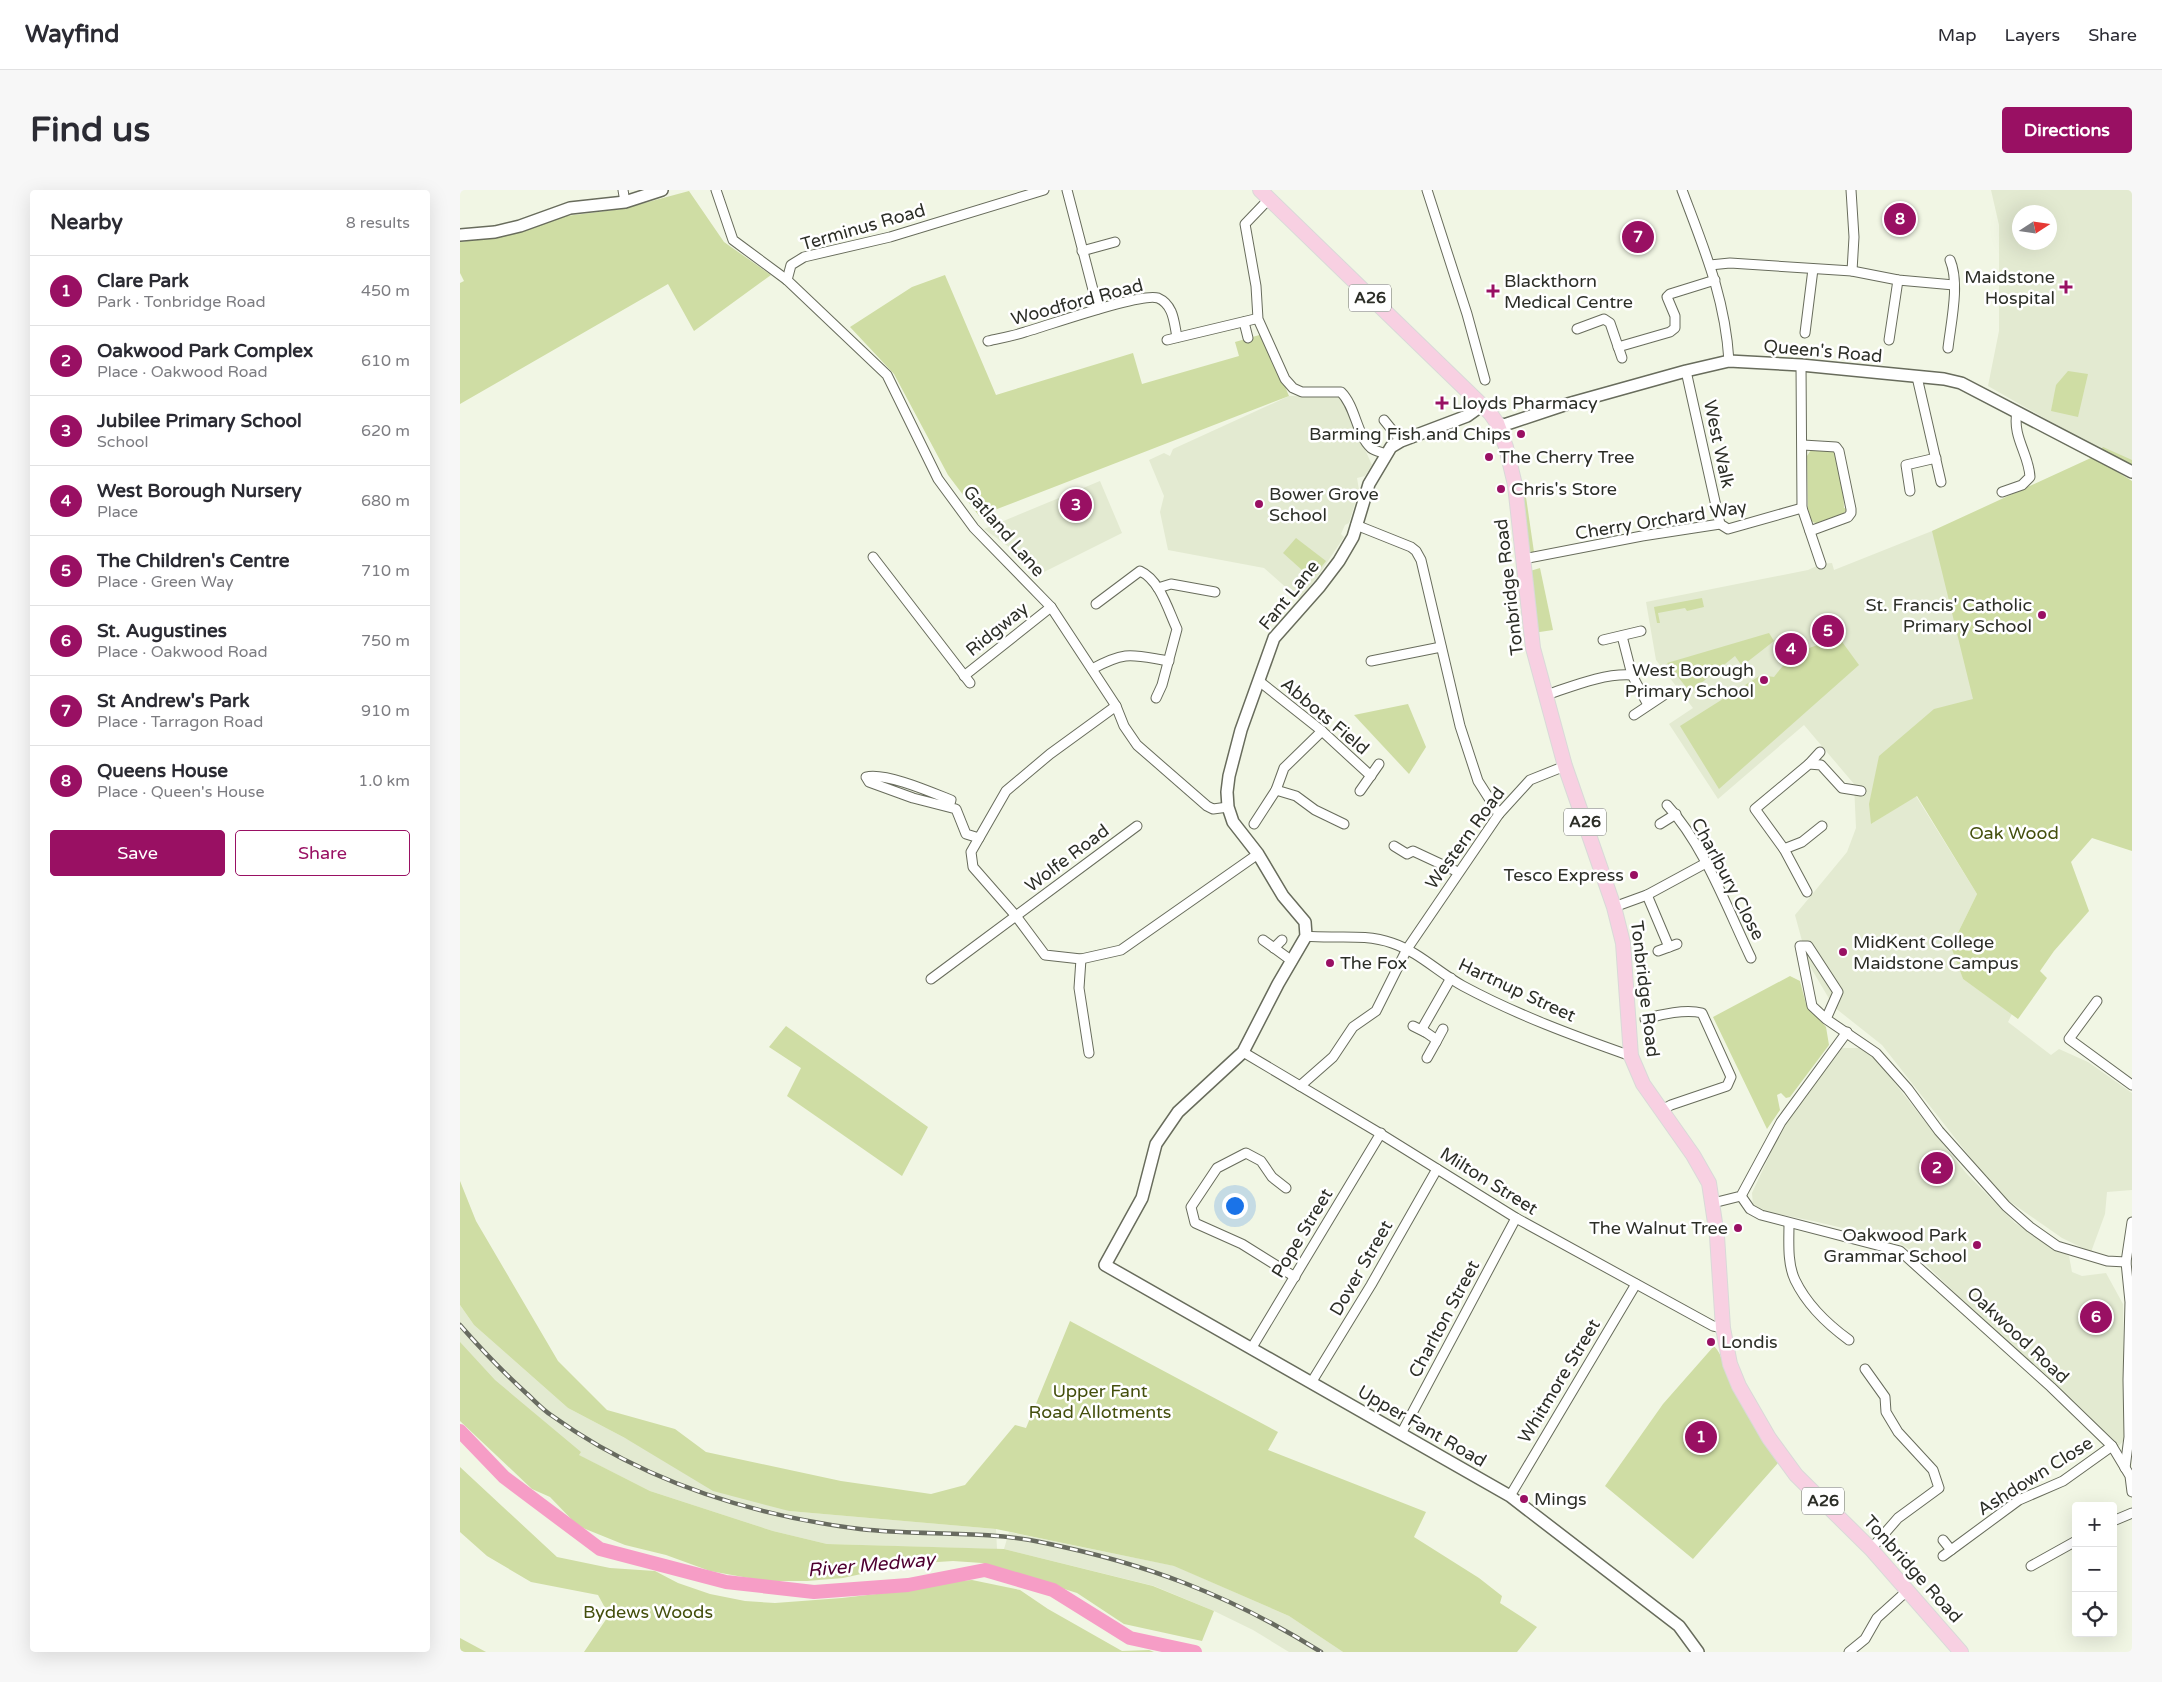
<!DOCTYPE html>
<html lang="en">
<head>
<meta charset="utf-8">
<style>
  body { margin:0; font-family:"Varela Round",sans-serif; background:#f7f7f7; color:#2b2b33 }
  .controls { position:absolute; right:15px; bottom:15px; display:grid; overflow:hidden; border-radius:5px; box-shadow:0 5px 20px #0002 }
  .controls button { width:45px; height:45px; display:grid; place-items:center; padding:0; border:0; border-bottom:1px solid #e1e1e2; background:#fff; color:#2b2b33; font:25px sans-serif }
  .compass { position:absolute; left:1552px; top:15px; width:45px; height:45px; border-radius:50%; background:#fff; box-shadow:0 5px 20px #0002; rotate:78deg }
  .you { position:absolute; left:774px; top:1015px; width:18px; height:18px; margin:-12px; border:4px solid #fff; border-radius:50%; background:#1a73e8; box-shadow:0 0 0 8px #1a73e833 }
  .badge { display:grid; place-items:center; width:32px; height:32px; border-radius:50%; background:#991063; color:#fff; font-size:16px; font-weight:700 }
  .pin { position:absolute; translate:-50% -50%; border:2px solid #fff; box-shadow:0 1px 5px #0006 }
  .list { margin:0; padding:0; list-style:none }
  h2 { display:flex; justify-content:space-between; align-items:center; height:65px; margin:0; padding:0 20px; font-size:21px }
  h2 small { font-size:16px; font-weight:400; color:#7c7c81 }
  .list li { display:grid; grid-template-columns:32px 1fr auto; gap:15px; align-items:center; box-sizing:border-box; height:70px; padding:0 20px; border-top:1px solid #e1e1e2 }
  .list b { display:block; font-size:19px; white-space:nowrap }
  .list p { margin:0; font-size:16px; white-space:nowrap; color:#7c7c81 }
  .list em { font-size:16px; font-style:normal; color:#7c7c81 }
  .actions { display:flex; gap:10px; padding:15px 20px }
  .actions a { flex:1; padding:11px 0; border:1px solid #991063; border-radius:5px; text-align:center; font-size:18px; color:#991063 }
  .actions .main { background:#991063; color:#fff }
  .icon { flex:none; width:28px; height:28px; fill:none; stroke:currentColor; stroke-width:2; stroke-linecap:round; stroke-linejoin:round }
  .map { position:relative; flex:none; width:1672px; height:1462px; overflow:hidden; border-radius:5px }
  header { display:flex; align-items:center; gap:30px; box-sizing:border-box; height:70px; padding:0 25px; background:#fff; border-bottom:1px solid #e1e1e2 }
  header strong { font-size:24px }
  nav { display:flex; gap:28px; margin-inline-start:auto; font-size:18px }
  .intro { display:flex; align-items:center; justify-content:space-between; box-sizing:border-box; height:120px; padding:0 30px }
  h1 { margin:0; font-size:35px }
  .button { padding:12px 22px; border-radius:5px; background:#991063; color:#fff; font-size:18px; font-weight:700 }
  main { display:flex; gap:30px; padding:0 30px }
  aside { flex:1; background:#fff; border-radius:5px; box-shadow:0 5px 20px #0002 }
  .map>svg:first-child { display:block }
  .built { fill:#e3ead1; fill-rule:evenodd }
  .green { fill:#cfdda4 }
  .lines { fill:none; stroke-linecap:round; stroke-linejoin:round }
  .river { stroke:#f69dc6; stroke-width:14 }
  .minor-casing { stroke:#686c5c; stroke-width:11 }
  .tertiary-casing { stroke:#686c5c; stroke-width:14 }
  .primary-casing { stroke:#d9d9d8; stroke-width:16 }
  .minor { stroke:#fff; stroke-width:9 }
  .tertiary { stroke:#fff; stroke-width:11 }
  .primary { stroke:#f8d0e2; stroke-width:14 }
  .rail-casing { stroke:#686b60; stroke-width:4.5 }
  .rail { stroke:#fff; stroke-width:2.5; stroke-dasharray:8; stroke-linecap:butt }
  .poi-dot { fill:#991063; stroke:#fff; stroke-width:2 }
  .labels { text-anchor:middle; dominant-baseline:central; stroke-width:5; stroke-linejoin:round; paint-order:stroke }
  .shield { fill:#fff; stroke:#6b6d68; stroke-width:1 }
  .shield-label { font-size:16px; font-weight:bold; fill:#2c2e27 }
  .street-label { font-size:18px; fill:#2c2e27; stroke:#fff }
  .poi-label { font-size:18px; fill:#2c2e27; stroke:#fff; text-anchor:start }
  .park-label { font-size:18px; fill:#444f0d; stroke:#fff }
  .water-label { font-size:19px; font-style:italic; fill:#4f0030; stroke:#fff }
</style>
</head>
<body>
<header>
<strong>Wayfind</strong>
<nav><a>Map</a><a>Layers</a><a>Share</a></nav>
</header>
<div class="intro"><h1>Find us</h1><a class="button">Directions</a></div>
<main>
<aside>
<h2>Nearby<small>8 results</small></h2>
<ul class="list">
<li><span class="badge">1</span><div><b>Clare Park</b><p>Park · Tonbridge Road</p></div><em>450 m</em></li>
<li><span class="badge">2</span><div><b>Oakwood Park Complex</b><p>Place · Oakwood Road</p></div><em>610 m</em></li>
<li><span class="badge">3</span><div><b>Jubilee Primary School</b><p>School</p></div><em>620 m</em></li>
<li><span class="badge">4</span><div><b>West Borough Nursery</b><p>Place</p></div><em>680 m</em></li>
<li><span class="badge">5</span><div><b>The Children's Centre</b><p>Place · Green Way</p></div><em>710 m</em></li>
<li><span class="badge">6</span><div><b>St. Augustines</b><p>Place · Oakwood Road</p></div><em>750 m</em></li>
<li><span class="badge">7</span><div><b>St Andrew's Park</b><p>Place · Tarragon Road</p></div><em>910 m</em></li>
<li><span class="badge">8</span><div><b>Queens House</b><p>Place · Queen's House</p></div><em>1.0 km</em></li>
</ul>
<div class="actions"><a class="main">Save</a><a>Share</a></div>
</aside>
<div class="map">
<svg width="1672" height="1462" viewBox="0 0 1672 1462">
  <rect width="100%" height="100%" fill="#f1f6e4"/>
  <!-- built -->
  <g class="built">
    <path d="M1531,0H1672V278L1528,196L1539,141V35ZM1560,22H1590V52H1560Z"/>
    <polygon points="829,206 876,206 882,209 912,275 905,286 897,288 899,300 889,333 885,335 881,344 884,347 856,389 839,409 804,378 708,360 700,322 704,306 689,270 704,263 710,266 713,259"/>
    <polygon points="640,291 662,343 576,386 556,362 524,339"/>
    <polygon points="1672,291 1516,520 1411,634 1456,606 1517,704 1491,757 1503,789 1552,824 1548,832 1591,865 1599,859 1628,872 1672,903 1672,1000 1647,1002 1645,1024 1631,1062 1602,1048 1539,1004 1422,855 1374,817 1348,773 1335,725 1387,662 1396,638 1394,594 1344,535 1258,609 1209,534 1233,518 1196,470 1186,412 1348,380 1361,374 1372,373 1374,380 1472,341"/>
    <polygon points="1382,858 1403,858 1418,872 1506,983 1555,1033 1609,1066 1612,1082 1622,1086 1646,1083 1663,1114 1664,1250 1658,1257 1565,1167 1496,1104 1452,1061 1434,1050 1353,1031 1298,1020 1293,1015 1292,1003 1325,932"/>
    <polygon points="0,1115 14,1135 108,1218 165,1248 329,1321 536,1339 537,1359 367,1354 313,1341 190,1301 118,1265 0,1166"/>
    <polygon points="549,1342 715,1376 829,1426 883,1462 829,1462 793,1440 754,1421 694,1396 544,1359"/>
  </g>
  <!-- green -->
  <g class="green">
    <polygon points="229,1 264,52 311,85 234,141 208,94 0,214 0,93 4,91 0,83 0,52 43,46 106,26 162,19"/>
    <polygon points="485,85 536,205 673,163 682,194 779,166 775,152 803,144 829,206 519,326 488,285 434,184 390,137 452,97"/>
    <polygon points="1608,181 1628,184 1618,227 1591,221 1596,195"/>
    <polygon points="1643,257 1672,270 1672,278 1641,260"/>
    <polygon points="1351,260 1373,261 1376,263 1383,298 1384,318 1387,319 1382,326 1357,334 1351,331 1348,319 1347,266"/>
    <polygon points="1633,267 1672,291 1672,661 1632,648 1611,672 1629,721 1594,761 1580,781 1587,788 1558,829 1503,789 1491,757 1517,704 1457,606 1411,634 1409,614 1419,566 1474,519 1513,509 1472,341"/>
    <polygon points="1062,307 1066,307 1074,362 1068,362"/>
    <polygon points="836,348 866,371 852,389 823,363"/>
    <polygon points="1080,378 1093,440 1073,443 1070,381"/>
    <polygon points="1242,408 1244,417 1227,421 1225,418 1198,423 1200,433 1197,433 1194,417"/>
    <polygon points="1309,443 1314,451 1282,476 1275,466 1230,502 1207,473"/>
    <path d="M1380,449L1399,475L1259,599L1220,536L1301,485L1314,487C1335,459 1347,458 1380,449Z"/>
    <polygon points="948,514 966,557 949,584 894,525"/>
    <polygon points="1330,786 1340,791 1346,814 1366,837 1369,855 1330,907 1326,908 1321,903 1317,905 1320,920 1307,939 1253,827"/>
    <polygon points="326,836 468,937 442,986 327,906 341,878 309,857"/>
    <polygon points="0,991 16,1031 98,1171 147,1220 215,1239 246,1262 381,1291 471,1304 505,1295 555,1235 566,1238 610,1131 818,1242 808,1260 966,1322 954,1347 1019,1388 1042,1406 1040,1413 1077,1437 1057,1462 883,1462 829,1426 714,1376 536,1339 329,1321 253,1301 165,1248 108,1218 14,1135 0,1115"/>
    <polygon points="0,1152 35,1190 121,1262 119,1265 190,1301 313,1341 367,1354 544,1359 693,1396 754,1421 742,1451 664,1434 617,1403 522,1373 493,1371 447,1374 383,1388 347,1391 305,1391 250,1381 206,1365 165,1355 118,1336 90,1307 72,1299 0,1231"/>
    <path d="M1254,1156C1263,1165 1263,1177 1269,1188C1283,1217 1299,1248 1318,1273L1233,1369L1145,1296L1203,1214Z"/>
    <polygon points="0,1277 97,1367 150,1378 195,1381 218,1393 250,1404 285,1411 315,1413 382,1408 451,1400 487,1392 512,1390 560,1400 588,1419 662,1461 689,1460 694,1462 124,1462 149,1425 138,1405 71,1392 27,1366 0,1342"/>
    <polygon points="0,1448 26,1462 0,1462"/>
  </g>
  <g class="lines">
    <!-- river -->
    <polyline class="river" points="0,1241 44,1287 140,1359 266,1392 354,1402 448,1395 525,1380 593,1400 670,1448 735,1462"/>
    <!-- minor casing -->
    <g class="minor-casing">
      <g id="minor">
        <polyline points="163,0 165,12"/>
        <polyline points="256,0 273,50 327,90 427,185 478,289 514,338 591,417 656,516 664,536 677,555 747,616 753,619 768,617"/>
        <polyline points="607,0 638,119"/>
        <polyline points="967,0 1007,124 1025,190"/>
        <path d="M1222,0C1244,59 1265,107 1269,171"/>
        <polyline points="1391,0 1394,47 1392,81"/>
        <path d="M809,9L785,34L796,96L798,129L825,189L833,198L842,202H881C896,217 896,244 911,258C915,261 921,262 926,264"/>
        <polyline points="622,61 655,52"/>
        <polyline points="1250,75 1270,73 1392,81 1438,90 1494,95"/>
        <polyline points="327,90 331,75 344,67 430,47 584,0"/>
        <polyline points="784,132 788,148"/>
        <polyline points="1117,139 1144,129 1150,133 1162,168"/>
        <polyline points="1345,143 1353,79"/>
        <polyline points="707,150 795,129"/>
        <polyline points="1429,150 1438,90"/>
        <path d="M528,151C541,148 553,146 565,142C587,136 681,102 698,108C714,115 714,133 717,147"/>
        <polyline points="1158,157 1210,142 1215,138 1215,126 1207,107 1210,104 1255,90"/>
        <path d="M1488,158C1491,132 1500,93 1490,70"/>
        <polyline points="1341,175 1342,318 1361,374"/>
        <polyline points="1226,181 1260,334"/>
        <polyline points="1457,187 1481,292"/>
        <polyline points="924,230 941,251"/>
        <polyline points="1343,255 1376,257 1379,261 1391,319 1391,323 1388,327 1350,341"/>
        <polyline points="1450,301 1446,275 1476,268"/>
        <path d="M1542,302L1562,295L1570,287C1569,264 1552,247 1557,222"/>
        <polyline points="896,335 951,357 956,361 961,370 1000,536 1018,591 1039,624"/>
        <polyline points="413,367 510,493"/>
        <polyline points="1063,369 1182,346 1260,334 1268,339 1342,318"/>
        <polyline points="698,398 711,394 755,402"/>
        <path d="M636,414L680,381C700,390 708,420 717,439L702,495L696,508"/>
        <polyline points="1162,446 1172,485 1188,515"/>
        <polyline points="1143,450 1181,441"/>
        <polyline points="911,471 981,457"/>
        <path d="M632,479C667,460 672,465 709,471"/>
        <polyline points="504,486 591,417"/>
        <polyline points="799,491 862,541 911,586"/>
        <path d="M1086,505C1113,496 1144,483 1172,485"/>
        <polyline points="656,516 590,564 546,601 511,662 513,677 556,726 585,765 621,769 661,760 798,664"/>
        <polyline points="1174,525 1204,505"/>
        <polyline points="1349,574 1360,562"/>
        <polyline points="816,600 836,606 855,620 884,634"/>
        <polyline points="900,601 919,574"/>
        <path d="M1207,615C1244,655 1267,718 1291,768"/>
        <path d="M489,617L491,610C471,602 425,582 406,587L409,592L453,608L496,619L506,644L519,648"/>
        <polyline points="794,634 816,600 824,578 862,541"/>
        <polyline points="1200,634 1216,624"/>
        <polyline points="934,656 947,664 953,661 998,682"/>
        <polyline points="1324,659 1342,652 1362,636"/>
        <polyline points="1347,702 1324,659 1295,619 1349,574 1361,575 1382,598 1401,601"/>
        <polyline points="1187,705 1209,757"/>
        <polyline points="1154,717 1187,705 1246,673"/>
        <path d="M846,746C875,749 904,743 932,753C959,762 979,783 1003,796C1057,825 1114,846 1171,866"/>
        <polyline points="803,750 832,771"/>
        <polyline points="814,758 822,750"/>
        <polyline points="1198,761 1217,754"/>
        <polyline points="621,769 619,798 629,863"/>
        <polyline points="471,789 677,636"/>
        <polyline points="1637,811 1609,849 1672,895"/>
        <path d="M1185,829C1201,824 1226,819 1242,823L1271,887L1267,896L1211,915L1200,921"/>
        <polyline points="1366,829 1378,802 1348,756 1340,756 1352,816 1366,829 1416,863 1448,899 1479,941 1546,1016 1570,1037 1597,1056 1647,1071 1666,1072"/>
        <polyline points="953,836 965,842"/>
        <polyline points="976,852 983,839"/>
        <polyline points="783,862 916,941 1056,1028 1253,1136 1263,1138"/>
        <polyline points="967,868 976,852 974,848 964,841 963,837 991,788"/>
        <polyline points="840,896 873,867 893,837 916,821 947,759 1039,624 1070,590 1105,576"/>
        <polyline points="826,998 812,987 801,971 786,963 757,978 731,1017 735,1033 782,1054 835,1087"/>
        <polyline points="1281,1006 1290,1019 1301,1025 1440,1061 1591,1197 1652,1256 1670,1286 1672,1302"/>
        <polyline points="1253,1013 1281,1006 1321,932 1387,842"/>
        <path d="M1329,1033C1329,1051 1327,1073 1335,1090C1347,1115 1367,1134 1389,1150"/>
        <polyline points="791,1159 921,943"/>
        <polyline points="1405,1179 1425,1207 1426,1222 1438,1242 1473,1280 1479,1298 1438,1328 1411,1359"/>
        <polyline points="851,1193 911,1095 977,979"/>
        <polyline points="941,1244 1056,1028"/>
        <polyline points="1665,1278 1669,1247 1668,1190 1670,1112 1666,1072 1672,1032"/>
        <polyline points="1050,1306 1176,1094"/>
        <polyline points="1653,1331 1672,1323"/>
        <polyline points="1483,1350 1491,1360"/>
        <polyline points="1483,1366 1559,1310 1603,1291 1652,1256"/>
        <polyline points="1571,1376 1616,1351"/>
        <polyline points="1389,1462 1405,1449 1417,1428 1448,1400"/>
      </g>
    </g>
    <!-- tertiary casing -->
    <g class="tertiary-casing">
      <g id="tertiary">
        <polyline points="0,45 35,42 60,36 110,18 165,12 202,0"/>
        <polyline points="1021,216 1007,226 941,251 931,257 909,294 893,347 879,371 860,396 814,448 781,540 769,586 767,602 768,617 773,632 798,664 823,706 845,732 846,746 818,794 783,862 718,922 696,954 682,1008 645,1075 1050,1306 1219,1436 1238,1462"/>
        <polyline points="1037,233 1044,235 1104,215 1226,181 1269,171 1341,175 1484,189 1501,193 1672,282"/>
      </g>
    </g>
    <!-- primary casing -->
    <g class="primary-casing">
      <polyline id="primary" points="800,0 1030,223 1037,233 1046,257 1055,295 1073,458 1105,576 1154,717 1163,753 1171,866 1183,894 1233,965 1249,993 1257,1046 1263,1138 1270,1174 1279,1196 1309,1248 1336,1285 1411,1359 1501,1462"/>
    </g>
    <!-- minor -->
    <use href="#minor" class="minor"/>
    <!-- tertiary -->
    <use href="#tertiary" class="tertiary"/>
    <!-- primary -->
    <use href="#primary" class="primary"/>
    <!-- rail casing -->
    <g class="rail-casing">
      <path id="rail" d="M0,1135C21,1159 42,1181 66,1203C74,1210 82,1219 91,1225C181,1290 290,1325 400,1339C459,1346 521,1340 580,1352C685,1373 770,1405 861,1462"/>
    </g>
    <!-- rail -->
    <use href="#rail" class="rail"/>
  </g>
  <!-- markers -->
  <g class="poi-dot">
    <path d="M1603.5 89.5h5v5h5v5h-5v5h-5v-5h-5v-5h5z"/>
    <path d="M1030.5 93.5h5v5h5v5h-5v5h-5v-5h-5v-5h5z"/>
    <path d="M979.5 205.5h5v5h5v5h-5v5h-5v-5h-5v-5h5z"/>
    <circle cx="1061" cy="244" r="5"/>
    <circle cx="1029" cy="267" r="5"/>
    <circle cx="1041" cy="299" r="5"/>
    <circle cx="799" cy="314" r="5"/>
    <circle cx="1582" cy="425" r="5"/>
    <circle cx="1304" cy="490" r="5"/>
    <circle cx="1174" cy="685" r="5"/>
    <circle cx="1383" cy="762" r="5"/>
    <circle cx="870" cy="773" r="5"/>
    <circle cx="1278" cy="1038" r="5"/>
    <circle cx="1517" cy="1055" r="5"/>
    <circle cx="1251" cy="1152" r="5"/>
    <circle cx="1064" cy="1309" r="5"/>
  </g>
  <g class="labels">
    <!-- shield labels -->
    <g class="shield">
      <rect x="889" y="94.5" width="42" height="27" rx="4"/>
      <rect x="1104" y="618.5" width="42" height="27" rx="4"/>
      <rect x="1342" y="1297.5" width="42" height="27" rx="4"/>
    </g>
    <g class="shield-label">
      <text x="910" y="108">A26</text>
      <text x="1125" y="632">A26</text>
      <text x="1363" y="1311">A26</text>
    </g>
    <!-- street labels -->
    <g class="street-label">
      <text transform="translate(403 37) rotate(-16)">Terminus Road</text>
      <text transform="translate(617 112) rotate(-15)">Woodford Road</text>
      <text transform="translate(1363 161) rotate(5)">Queen's Road</text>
      <text transform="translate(1259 254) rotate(78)">West Walk</text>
      <text transform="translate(1201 330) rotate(-9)">Cherry Orchard Way</text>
      <text transform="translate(544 341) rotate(49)">Gatland Lane</text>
      <text transform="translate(1049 397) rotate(-97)">Tonbridge Road</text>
      <text transform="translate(829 405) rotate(-51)">Fant Lane</text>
      <text transform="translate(537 439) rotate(-39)">Ridgway</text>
      <text transform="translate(865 526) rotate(40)">Abbots Field</text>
      <text transform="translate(1005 648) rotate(-54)">Western Road</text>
      <text transform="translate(607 668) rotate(-37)">Wolfe Road</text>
      <text transform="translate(1268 689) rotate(62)">Charlbury Close</text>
      <text transform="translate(1185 799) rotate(83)">Tonbridge Road</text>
      <text transform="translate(1057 800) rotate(25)">Hartnup Street</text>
      <text transform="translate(1029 991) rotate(32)">Milton Street</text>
      <text transform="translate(842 1043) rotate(-59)">Pope Street</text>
      <text transform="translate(901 1078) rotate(-60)">Dover Street</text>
      <text transform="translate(984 1129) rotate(-62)">Charlton Street</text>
      <text transform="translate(1558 1145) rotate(43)">Oakwood Road</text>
      <text transform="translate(1099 1191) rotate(-59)">Whitmore Street</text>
      <text transform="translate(962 1236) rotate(30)">Upper Fant Road</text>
      <text transform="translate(1575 1286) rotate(-32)">Ashdown Close</text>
      <text transform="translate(1453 1379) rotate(48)">Tonbridge Road</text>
    </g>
    <!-- poi labels -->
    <g class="poi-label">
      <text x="1595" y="87" text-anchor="end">Maidstone<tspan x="1595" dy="21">Hospital</tspan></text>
      <text x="1044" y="91">Blackthorn<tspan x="1044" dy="21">Medical Centre</tspan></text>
      <text x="992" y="213">Lloyds Pharmacy</text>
      <text x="1051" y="244" text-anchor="end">Barming Fish and Chips</text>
      <text x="1039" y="267">The Cherry Tree</text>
      <text x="1051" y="299">Chris's Store</text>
      <text x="809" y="304">Bower Grove<tspan x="809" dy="21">School</tspan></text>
      <text x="1572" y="415" text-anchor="end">St. Francis' Catholic<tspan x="1572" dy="21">Primary School</tspan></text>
      <text x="1294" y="480" text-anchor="end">West Borough<tspan x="1294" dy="21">Primary School</tspan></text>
      <text x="1164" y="685" text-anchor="end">Tesco Express</text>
      <text x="1393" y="752">MidKent College<tspan x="1393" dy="21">Maidstone Campus</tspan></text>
      <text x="880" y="773">The Fox</text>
      <text x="1268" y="1038" text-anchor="end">The Walnut Tree</text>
      <text x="1507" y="1045" text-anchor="end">Oakwood Park<tspan x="1507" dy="21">Grammar School</tspan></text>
      <text x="1261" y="1152">Londis</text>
      <text x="1074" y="1309">Mings</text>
    </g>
    <!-- park labels -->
    <g class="park-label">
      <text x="1554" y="643">Oak Wood</text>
      <text x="640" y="1201">Upper Fant<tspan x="640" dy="21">Road Allotments</tspan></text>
      <text x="188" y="1422">Bydews Woods</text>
    </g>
    <!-- water labels -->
    <g class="water-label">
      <text transform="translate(411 1375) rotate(-5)">River Medway</text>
    </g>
  </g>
</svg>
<div class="controls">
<button>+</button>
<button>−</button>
<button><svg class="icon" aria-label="locate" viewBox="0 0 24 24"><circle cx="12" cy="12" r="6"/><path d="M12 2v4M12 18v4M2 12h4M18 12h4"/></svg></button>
</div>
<svg class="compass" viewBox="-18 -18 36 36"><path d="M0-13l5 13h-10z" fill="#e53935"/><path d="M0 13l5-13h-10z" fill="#7c7c81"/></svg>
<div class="you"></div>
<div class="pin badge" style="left:1241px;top:1247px">1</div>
<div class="pin badge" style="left:1477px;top:978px">2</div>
<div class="pin badge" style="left:616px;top:315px">3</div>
<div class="pin badge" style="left:1331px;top:459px">4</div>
<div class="pin badge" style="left:1368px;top:441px">5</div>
<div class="pin badge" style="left:1636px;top:1127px">6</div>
<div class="pin badge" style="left:1178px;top:47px">7</div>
<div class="pin badge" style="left:1440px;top:29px">8</div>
</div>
</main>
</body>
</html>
